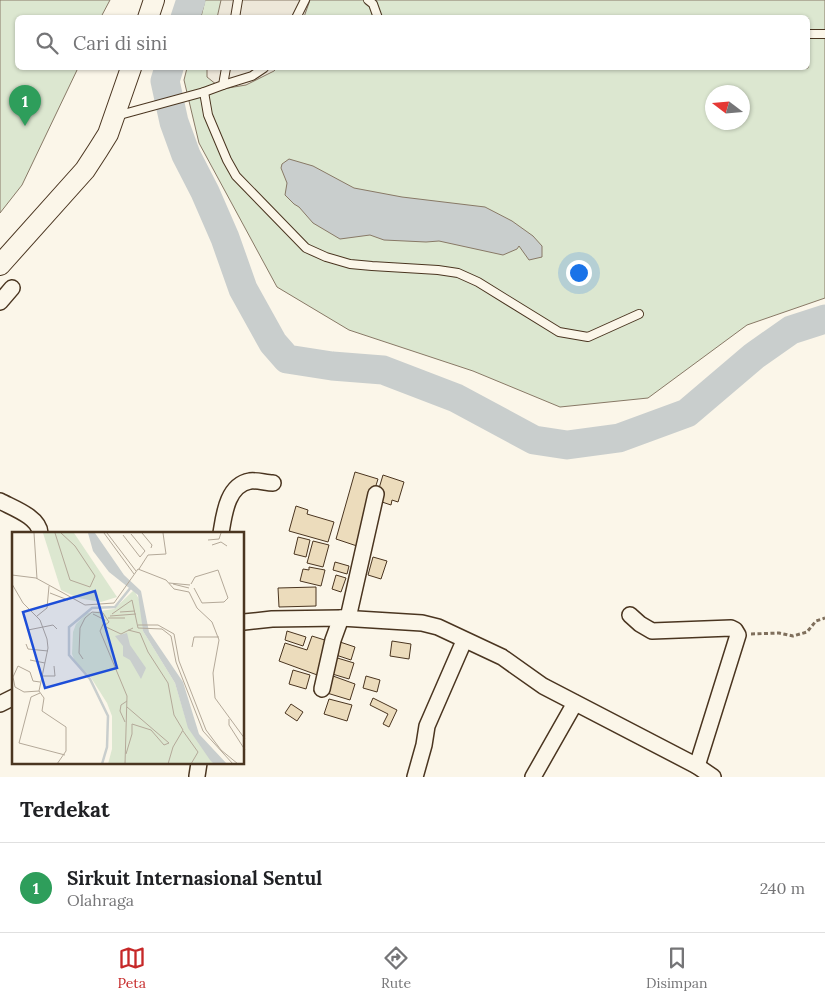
<!DOCTYPE html>
<html lang="id">
<head>
<meta charset="utf-8">
<style>
  body { margin:0; font-family:Lora,serif; background:#f2f2f2; color:#202124 }
  .compass { position:absolute; left:705px; top:85px; width:45px; height:45px; border-radius:50%; background:#fff; box-shadow:0 1px 4px #0004; rotate:286deg }
  .you { position:absolute; left:578px; top:272px; width:18px; height:18px; margin:-12px; border:4px solid #fff; border-radius:50%; background:#1a73e8; box-shadow:0 0 0 8px #1a73e833 }
  .badge { display:grid; place-items:center; width:32px; height:32px; border-radius:50%; background:#c62828; color:#fff; font-size:16px; font-weight:700 }
  .pin { position:absolute; translate:-50% -41px; filter:drop-shadow(0 1px 2px #0008) }
  .pin::after { content:''; position:absolute; top:26px; width:18px; height:15px; background:inherit; clip-path:polygon(0 0,100% 0,50% 100%) }
  .list { margin:0; padding:0; list-style:none }
  h2 { display:flex; justify-content:space-between; align-items:center; height:65px; margin:0; padding:0 20px; font-size:21px }
  h2 small { font-size:16px; font-weight:400; color:#757577 }
  .list li { display:grid; grid-template-columns:32px 1fr auto; gap:15px; align-items:center; box-sizing:border-box; height:90px; padding:0 20px; border-top:1px solid #e0e0e0 }
  .list b { display:block; font-size:19px; white-space:nowrap }
  .list p { margin:0; font-size:16px; white-space:nowrap; color:#757577 }
  .list em { font-size:16px; font-style:normal; color:#757577 }
  .icon { flex:none; width:28px; height:28px; fill:none; stroke:currentColor; stroke-width:2; stroke-linecap:round; stroke-linejoin:round }
  .map { position:relative; flex:none; width:825px; height:777px; overflow:hidden }
  .search { position:absolute; background:#fff; box-shadow:0 1px 4px #0004; left:15px; right:15px; top:15px; height:55px; display:flex; align-items:center; gap:12px; box-sizing:border-box; padding:0 18px; border-radius:8px; color:#757577; font-size:19px }
  .sheet { height:155px; background:#fff }
  nav { display:flex; justify-content:space-around; align-items:center; box-sizing:border-box; height:70px; border-top:1px solid #e0e0e0; background:#fff; font-size:14px; color:#757577 }
  nav a { display:grid; justify-items:center; gap:2px }
  nav .on { color:#c62828 }
  .map>svg:first-child { display:block }
  .green { fill:#dce7d0; stroke:#887966; fill-rule:evenodd }
  .parking { fill:#ede7d9; stroke:#887966 }
  .water { fill:#c9cecd; stroke:#887966 }
  .lines { fill:none; stroke-linecap:round; stroke-linejoin:round }
  .river { stroke:#c9cecd; stroke-width:29 }
  .building { fill:#ecdcbc; stroke:#4a3520 }
  .lane-casing { stroke:#4a3520; stroke-width:10 }
  .street-casing { stroke:#4a3520; stroke-width:18 }
  .secondary-casing { stroke:#4a3520; stroke-width:22 }
  .path { stroke:#7f6f5c; stroke-width:3; stroke-dasharray:4 2.5; stroke-linecap:butt }
  .lane { stroke:#fbf6e9; stroke-width:8 }
  .street { stroke:#fbf6e9; stroke-width:15 }
  .secondary { stroke:#fbf6e9; stroke-width:20 }
  .inset-river { fill:none; stroke:#c9cecd; stroke-width:2.5 }
  .inset-road { fill:none; stroke:#b4a999; stroke-width:1 }
  .view { fill:#1d4ed8; fill-opacity:0.15; stroke:#1d4ed8; stroke-width:2.5 }
  .inset-edge { fill:none; stroke:#4a3520; stroke-width:2.5 }
</style>
</head>
<body>
<div class="map">
<svg width="825" height="777" viewBox="0 0 825 777">
  <rect width="100%" height="100%" fill="#fbf6e9"/>
  <!-- green -->
  <g class="green">
    <polygon points="0,0 110,0 101,17 18,18 18,68 78,68 22,185 0,213"/>
    <path d="M205,0H825V298L747,325L648,398L560,407L473,371L349,330L277,287L199,143L184,80L187,68H808V18L201,17ZM712,92H742V122H712Z"/>
  </g>
  <!-- parking -->
  <g class="parking">
    <polygon points="221,0 310,0 304,17 217,18"/>
    <polygon points="207,68 277,68 274,71 246,85 228,88 217,85 207,77"/>
  </g>
  <!-- water -->
  <polygon class="water" points="289,159 313,166 354,188 402,197 485,207 512,221 533,236 542,246 542,257 529,260 519,246 517,249 503,255 439,241 426,242 384,240 370,235 340,239 313,223 299,207 294,204 285,195 287,183 281,168 282,164"/>
  <g class="lines">
    <!-- river -->
    <g class="river">
      <polyline points="185,18 191,0"/>
      <polyline points="169,68 165,81 174,122 186,155 205,192 225,238 243,289 273,343 287,359 332,366 383,370 456,398 534,440 567,445 619,438 687,413 754,356 791,330 825,319"/>
    </g>
  </g>
  <!-- building -->
  <g class="building">
    <polygon points="355,472 378,479 357,546 336,539"/>
    <polygon points="383,475 404,482 398,502 392,500 391,505 379,501 377,495"/>
    <polygon points="296,506 308,510 307,514 334,522 328,542 289,531"/>
    <polygon points="298,537 310,540 306,557 294,554"/>
    <polygon points="313,541 329,545 323,567 307,563"/>
    <polygon points="373,557 387,561 381,579 368,575"/>
    <polygon points="335,562 349,566 347,574 333,570"/>
    <polygon points="309,567 325,570 321,586 300,581 303,569 309,570"/>
    <polygon points="336,575 346,578 341,592 332,589"/>
    <polygon points="316,587 316,606 279,607 278,588"/>
    <polygon points="287,631 306,637 303,646 285,640"/>
    <polygon points="312,636 331,642 320,676 279,661 285,643 307,650"/>
    <polygon points="337,641 355,647 351,660 333,654"/>
    <polygon points="392,641 411,644 409,659 390,656"/>
    <polygon points="334,657 354,663 349,679 329,673"/>
    <polygon points="293,670 310,675 306,689 289,684"/>
    <polygon points="333,676 355,684 350,700 327,693"/>
    <polygon points="366,676 380,680 377,692 363,688"/>
    <polygon points="373,698 397,710 389,727 383,724 388,714 370,705"/>
    <polygon points="329,699 352,705 347,721 324,714"/>
    <polygon points="291,704 303,712 297,721 285,713"/>
  </g>
  <g class="lines">
    <!-- lane casing -->
    <g class="lane-casing">
      <g id="lane">
        <polyline points="368,0 373,4 378,18"/>
        <polyline points="235,18 238,0"/>
        <polyline points="296,18 305,0"/>
        <polyline points="808,34 825,34"/>
        <polyline points="223,85 252,76 264,68"/>
        <polyline points="204,92 208,115 227,160 236,176 306,248 326,257 350,264 372,266 438,270 458,273 478,282 559,332 588,337 639,314"/>
        <polyline points="116,116 204,92 223,85 226,68"/>
      </g>
    </g>
    <!-- street casing -->
    <g class="street-casing">
      <g id="street">
        <polyline points="0,302 12,288"/>
        <path d="M0,501C13,508 39,517 40,533"/>
        <path d="M221,533C224,515 227,485 250,481C257,480 266,483 273,483"/>
        <polyline points="630,615 640,624 652,631 731,628 735,630 738,635 697,766"/>
        <polyline points="348,618 376,494"/>
        <polyline points="244,622 272,619 341,618 422,623 438,627 502,657 543,686 697,766 713,777"/>
        <polyline points="322,689 333,640 341,618"/>
        <polyline points="0,704 14,697"/>
        <polyline points="197,776 199,763"/>
        <polyline points="415,777 424,745 427,726 464,641"/>
        <polyline points="533,777 575,703"/>
      </g>
    </g>
    <!-- secondary casing -->
    <g class="secondary-casing">
      <g id="secondary">
        <polyline points="148,18 154,0"/>
        <polyline points="0,265 85,170 98,150 108,134 131,68"/>
      </g>
    </g>
    <!-- path -->
    <polyline class="path" points="751,634 779,633 793,636 807,632 816,621 825,618"/>
    <!-- lane -->
    <use href="#lane" class="lane"/>
    <!-- street -->
    <use href="#street" class="street"/>
    <!-- secondary -->
    <use href="#secondary" class="secondary"/>
  </g>
  <!-- overview -->
  <g transform="translate(12 532)">
    <rect width="232" height="232" fill="#fbf6e9"/>
    <path d="M31,1H62L105,65L89,70L66,66L49,58ZM122,58L129,71L131,99L163,151L174,188L202,232H96L100,217V184L95,171L78,144L63,130L60,122L61,100L64,92L75,81L102,77Z" fill="#dce7d0"/>
    <path d="M76,1H83L112,43L129,59L137,100L171,150L187,202L215,232H202L198,228L176,196L163,151L131,99L126,63L97,40L81,19ZM115,101L118,113L134,136L129,147L118,128L111,124V114L103,104Z" fill="#c9cecd"/>
    <path class="inset-river" d="M90,232L95,215L96,184L78,147L57,123V95L80,76L103,75L120,54"/>
    <path class="inset-road" d="M22,1L25,47M43,1L58,48L78,55L83,44L63,14L49,1M92,1L122,42M95,1L124,39M130,1L140,13L139,16M111,3L128,25L133,19L119,2M196,8L207,7L209,1M200,13L209,10L215,14M127,37L136,23L154,22L151,1M0,43L24,46L73,73L102,71L126,37L154,48L162,57L177,60L185,76L200,90L207,108L201,141L203,166L233,207M157,51L178,53M0,52L11,71L28,88L35,107L36,116L27,159L32,166L30,179L54,195V219L45,232M161,52L177,56M179,52L183,45L206,38L216,66L212,70L190,71L182,56M38,61L56,68M108,80L123,79M81,82L93,88L88,99L115,164L113,232M100,82L120,68L126,96L150,97L159,104L164,130L191,199L221,232M25,84L35,76L37,54M98,84L124,82M96,86H113M126,93H146L162,102L167,129L194,198L209,218L226,232M94,95L109,102L121,96M16,98L41,93L45,97M116,98L128,101L136,120L156,151L162,183L171,198L161,215M14,112L16,117L36,119M180,115L182,105H207M71,127L67,121L68,96L73,86L80,80L91,81L97,90L92,94M18,128L33,131M30,144H43L42,134M27,159L12,160L3,155L1,145L6,134L18,140L21,149L28,150M28,161L19,165L7,211L53,223M115,175L157,211M217,187V193L233,218M113,190L108,179L109,173L115,169M171,199L186,220L179,232M114,222L120,202V192L139,198L152,213L157,211M156,232L161,215"/>
    <path class="view" d="M83,59L105,136L33,156L11,80Z"/>
    <rect width="232" height="232" class="inset-edge"/>
  </g>
</svg>
<svg class="compass" viewBox="-18 -18 36 36"><path d="M0-13l5 13h-10z" fill="#e53935"/><path d="M0 13l5-13h-10z" fill="#757577"/></svg>
<div class="you"></div>
<div class="pin badge" style="left:25px;top:126px;background:#2e9e5b">1</div>
<div class="search"><svg class="icon" aria-label="search" viewBox="0 0 24 24"><circle cx="10" cy="10" r="6"/><path d="M15 15l6 6"/></svg>Cari di sini</div>
</div>
<section class="sheet">
<h2>Terdekat<small></small></h2>
<ul class="list">
<li><span class="badge" style="background:#2e9e5b">1</span><div><b>Sirkuit Internasional Sentul</b><p>Olahraga</p></div><em>240 m</em></li>
</ul>
</section>
<nav>
<a class="on"><svg class="icon" aria-label="map" viewBox="0 0 24 24"><path d="M3 6l6-2 6 2 6-2v14l-6 2-6-2-6 2zM9 4v14M15 6v14"/></svg>Peta</a>
<a><svg class="icon" aria-label="directions" viewBox="0 0 24 24"><path d="M12 3l9 9-9 9-9-9zM9 14v-3h6M13 9l2 2-2 2"/></svg>Rute</a>
<a><svg class="icon" aria-label="saved" viewBox="0 0 24 24"><path d="M7 4h10v16l-5-4-5 4z"/></svg>Disimpan</a>
</nav>
</body>
</html>
